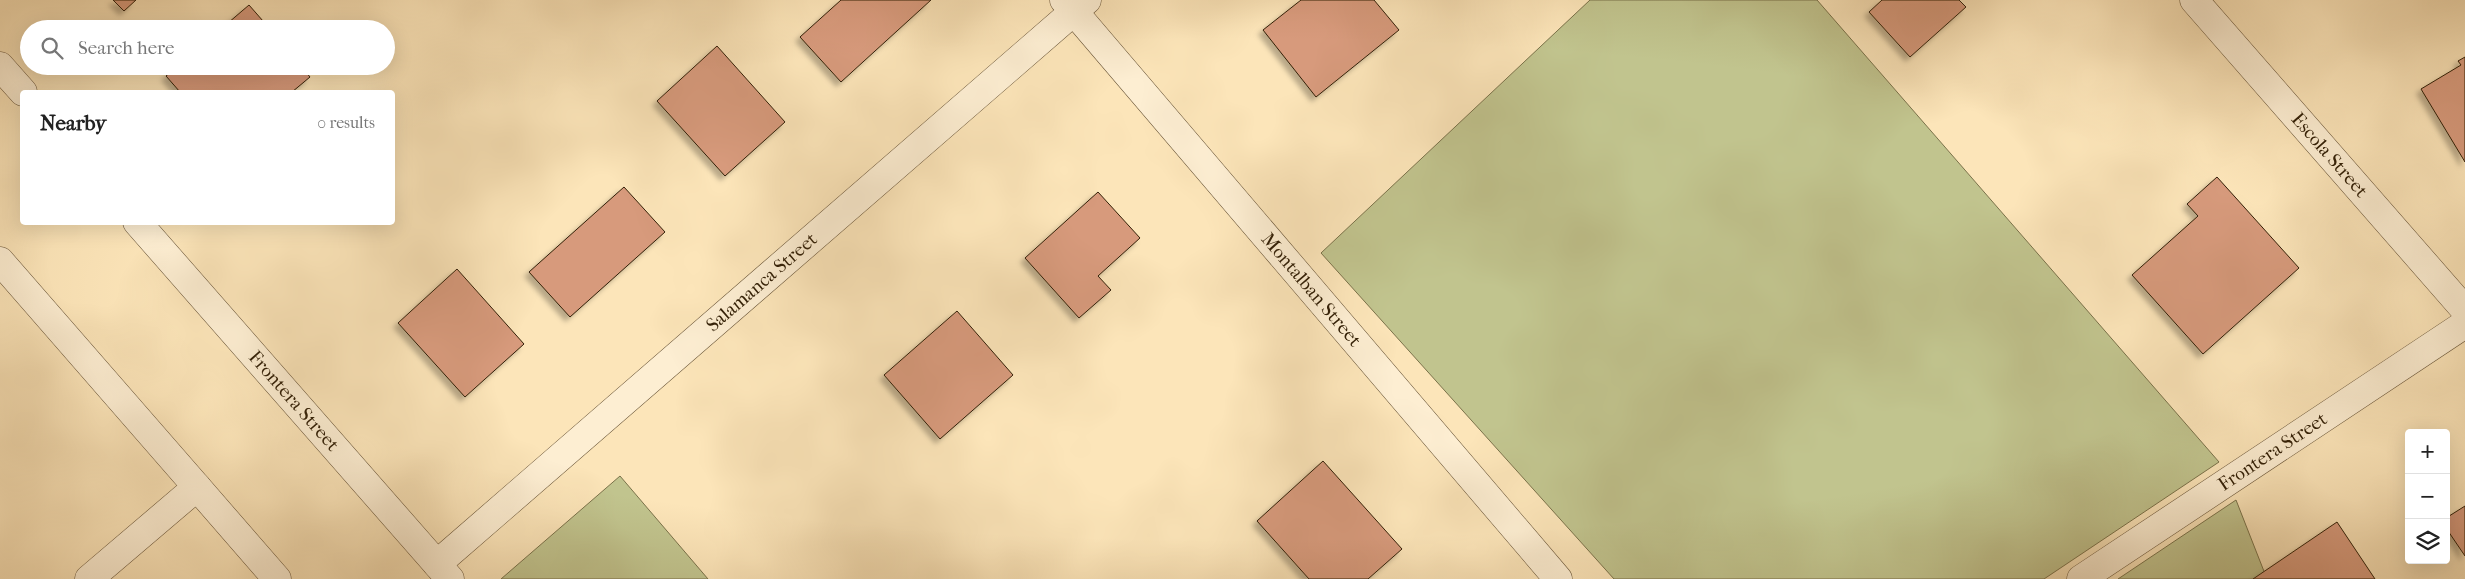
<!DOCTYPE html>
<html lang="en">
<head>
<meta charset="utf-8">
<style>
  body { margin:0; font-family:"IM FELL French Canon",serif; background:#f2f2f2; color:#222 }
  .controls { position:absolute; right:15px; bottom:15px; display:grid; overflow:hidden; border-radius:5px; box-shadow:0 5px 20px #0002 }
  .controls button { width:45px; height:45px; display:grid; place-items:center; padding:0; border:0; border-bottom:1px solid #e0e0e0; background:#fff; color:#222; font:25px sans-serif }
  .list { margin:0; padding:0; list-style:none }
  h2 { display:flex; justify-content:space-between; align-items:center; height:65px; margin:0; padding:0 20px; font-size:21px }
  h2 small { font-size:16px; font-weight:400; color:#767676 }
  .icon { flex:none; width:28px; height:28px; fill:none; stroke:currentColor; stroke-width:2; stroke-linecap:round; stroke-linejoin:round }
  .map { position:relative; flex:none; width:2465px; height:579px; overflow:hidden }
  .search { position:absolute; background:#fff; box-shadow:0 5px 20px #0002; left:20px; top:20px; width:375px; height:55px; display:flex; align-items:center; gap:12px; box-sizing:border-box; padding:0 18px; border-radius:28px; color:#767676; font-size:19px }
  .panel { position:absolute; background:#fff; box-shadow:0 5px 20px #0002; left:20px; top:90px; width:375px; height:135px; border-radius:5px }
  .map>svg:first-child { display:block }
  .green { fill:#c1c48e; stroke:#7a724a }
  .building { fill:#d79a7b; stroke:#332007; filter:url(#shadow) }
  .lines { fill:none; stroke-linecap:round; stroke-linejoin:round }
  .street-casing { stroke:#655134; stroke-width:29 }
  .street { stroke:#fdeed2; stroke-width:28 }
  .labels { text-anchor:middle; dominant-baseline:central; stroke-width:4; stroke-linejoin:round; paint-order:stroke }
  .street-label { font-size:19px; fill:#332007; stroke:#fdeed2 }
</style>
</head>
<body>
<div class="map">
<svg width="2465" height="579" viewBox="0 0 2465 579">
  <defs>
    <filter id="shadow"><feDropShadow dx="-4.5" dy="4.5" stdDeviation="2.5" flood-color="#0004"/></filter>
  </defs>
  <rect width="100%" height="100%" fill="#fce5b9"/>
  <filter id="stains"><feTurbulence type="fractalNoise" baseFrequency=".004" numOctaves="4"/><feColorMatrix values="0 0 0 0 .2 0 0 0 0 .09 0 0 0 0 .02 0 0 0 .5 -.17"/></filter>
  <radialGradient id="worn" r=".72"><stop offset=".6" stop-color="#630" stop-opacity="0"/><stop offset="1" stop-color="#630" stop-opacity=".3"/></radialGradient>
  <!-- green -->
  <g class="green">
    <polygon points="1590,0 1817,0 2219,462 2044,579 1614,579 1321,253"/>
    <polygon points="620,476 708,579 501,579"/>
    <polygon points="2236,500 2267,579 2118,579"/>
  </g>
  <!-- building -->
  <g class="building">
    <polygon points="113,0 136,0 124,11"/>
    <polygon points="841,0 931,0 841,82 800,37"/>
    <polygon points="1301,0 1374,0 1399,30 1316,97 1263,30"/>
    <polygon points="1882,0 1959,0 1966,7 1910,57 1869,12"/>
    <polygon points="249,5 270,29 221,29"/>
    <polygon points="717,46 785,122 725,176 657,101"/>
    <polygon points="2465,57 2465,162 2421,89 2461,65 2458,61"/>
    <polygon points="178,66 301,66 310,77 292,92 180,92 166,76"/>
    <polygon points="2217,177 2299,268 2203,354 2132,275 2198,216 2187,204"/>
    <polygon points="624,187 665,232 570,317 529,272"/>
    <polygon points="1098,192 1140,238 1098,276 1111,290 1079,318 1025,258"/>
    <polygon points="457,269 524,344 465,397 398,323"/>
    <polygon points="957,311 1013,375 940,439 884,375"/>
    <polygon points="1323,461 1402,549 1368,579 1309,579 1257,521"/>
    <polygon points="2465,506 2465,556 2446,528 2446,518"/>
    <polygon points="2337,522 2375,579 2253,579"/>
  </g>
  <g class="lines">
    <!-- street casing -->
    <g class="street-casing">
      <g id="street">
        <path id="s1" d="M1064,0L1558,579"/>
        <path id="s2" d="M2194,0L2465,310"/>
        <polyline points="0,66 23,92"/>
        <path id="s3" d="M137,222L450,579"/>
        <polyline points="0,261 197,487 89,579"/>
        <polyline points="197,487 277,579"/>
        <path id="s4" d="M437,564L1087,0"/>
        <path id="s5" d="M2081,579L2465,324"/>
      </g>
    </g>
    <!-- street -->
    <use href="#street" class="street"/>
  </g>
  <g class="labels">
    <!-- street labels -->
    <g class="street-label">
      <text stroke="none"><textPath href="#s2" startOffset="206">Escola Street</textPath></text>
      <text stroke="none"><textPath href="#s4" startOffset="430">Salamanca Street</textPath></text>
      <text stroke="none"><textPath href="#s1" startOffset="381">Montalban Street</textPath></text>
      <text stroke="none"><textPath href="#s3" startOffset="238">Frontera Street</textPath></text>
      <text stroke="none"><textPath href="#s5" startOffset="230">Frontera Street</textPath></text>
    </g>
  </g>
  <rect width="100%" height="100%" filter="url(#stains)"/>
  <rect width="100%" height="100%" fill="url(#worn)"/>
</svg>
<div class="controls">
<button>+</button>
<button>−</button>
<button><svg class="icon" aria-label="layers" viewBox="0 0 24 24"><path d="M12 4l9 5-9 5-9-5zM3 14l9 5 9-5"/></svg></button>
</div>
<div class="search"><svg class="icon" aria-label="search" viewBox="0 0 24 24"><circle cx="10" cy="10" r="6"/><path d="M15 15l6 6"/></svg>Search here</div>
<section class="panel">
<h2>Nearby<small>0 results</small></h2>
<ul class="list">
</ul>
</section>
</div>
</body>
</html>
